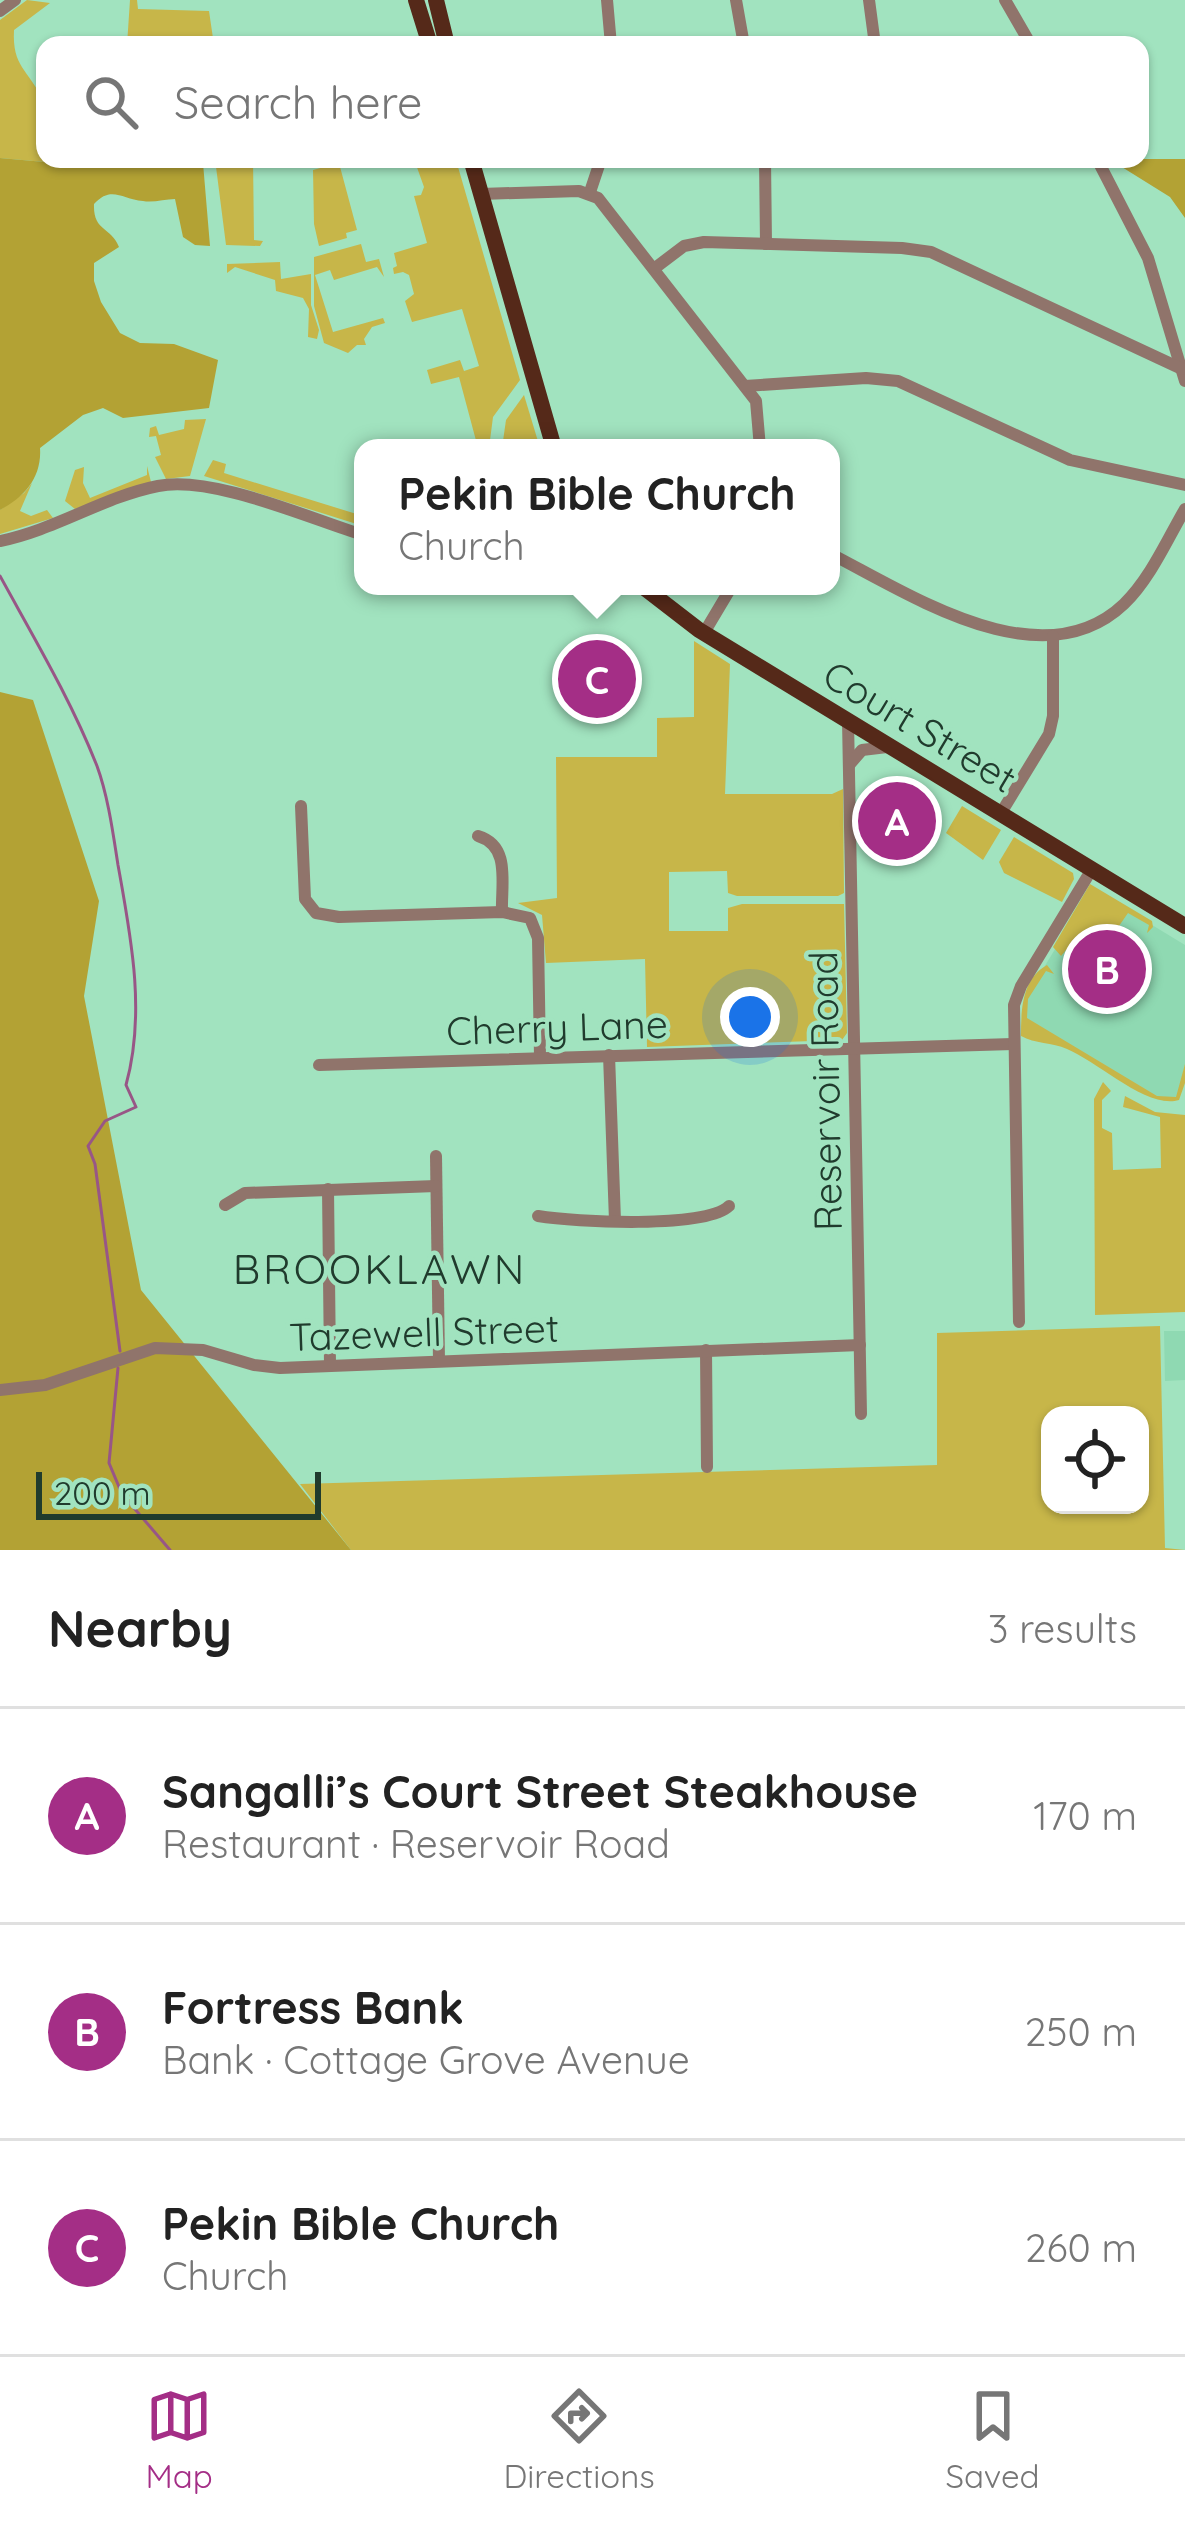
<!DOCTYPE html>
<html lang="en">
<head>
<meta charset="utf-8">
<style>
  body { margin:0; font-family:Quicksand,sans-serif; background:#f2f2f2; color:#222 }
  .controls { position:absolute; right:36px; bottom:36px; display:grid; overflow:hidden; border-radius:24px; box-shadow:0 3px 9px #0004 }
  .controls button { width:108px; height:108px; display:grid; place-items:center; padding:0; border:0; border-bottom:3px solid #e0e0e0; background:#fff; color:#222; font:60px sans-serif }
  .scale { position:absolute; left:36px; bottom:30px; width:285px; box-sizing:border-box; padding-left:12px; border:6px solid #203b2d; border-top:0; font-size:33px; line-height:42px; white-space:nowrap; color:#203b2d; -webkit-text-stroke:9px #a1e3bf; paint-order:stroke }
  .you { position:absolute; left:750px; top:1017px; width:42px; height:42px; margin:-30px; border:9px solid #fff; border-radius:50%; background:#1a73e8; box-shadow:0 0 0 18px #1a73e833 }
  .badge { display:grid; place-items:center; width:78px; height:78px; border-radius:50%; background:#a42e86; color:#fff; font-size:39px; font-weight:700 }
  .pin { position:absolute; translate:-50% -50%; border:6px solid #fff; box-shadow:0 3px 12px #0006 }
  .popup { position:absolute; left:354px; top:439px; width:486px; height:156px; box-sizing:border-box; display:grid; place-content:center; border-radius:24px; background:#fff; filter:drop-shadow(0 3px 9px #0005); font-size:39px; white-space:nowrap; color:#767676 }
  .popup b { font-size:45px; color:#222 }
  .popup::after { content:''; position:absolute; left:50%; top:100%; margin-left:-24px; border:24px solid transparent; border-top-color:#fff }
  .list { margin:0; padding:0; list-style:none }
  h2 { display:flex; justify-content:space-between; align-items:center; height:156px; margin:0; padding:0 48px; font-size:51px }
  h2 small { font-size:39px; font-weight:400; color:#767676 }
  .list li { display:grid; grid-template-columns:78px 1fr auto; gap:36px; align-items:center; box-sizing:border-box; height:216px; padding:0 48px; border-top:3px solid #e0e0e0 }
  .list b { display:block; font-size:45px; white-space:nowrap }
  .list p { margin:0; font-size:39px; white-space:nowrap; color:#767676 }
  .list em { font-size:39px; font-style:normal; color:#767676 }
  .icon { flex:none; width:66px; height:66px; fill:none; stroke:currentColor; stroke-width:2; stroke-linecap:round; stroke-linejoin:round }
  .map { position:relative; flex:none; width:1185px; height:1550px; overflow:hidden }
  .search { position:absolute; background:#fff; box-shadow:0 3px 9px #0004; left:36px; right:36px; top:36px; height:132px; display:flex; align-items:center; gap:30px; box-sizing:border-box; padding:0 42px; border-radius:24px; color:#767676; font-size:45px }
  .sheet { height:804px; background:#fff }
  nav { display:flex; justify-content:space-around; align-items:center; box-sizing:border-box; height:168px; border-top:3px solid #e0e0e0; background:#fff; font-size:33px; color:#767676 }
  nav a { display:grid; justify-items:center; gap:6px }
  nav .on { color:#a42e86 }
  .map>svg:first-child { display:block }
  .built { fill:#8fd9b2 }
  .green { fill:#c7b649; fill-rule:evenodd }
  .forest { fill:#b3a234 }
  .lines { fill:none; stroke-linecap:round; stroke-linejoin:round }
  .stream { stroke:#985686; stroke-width:3 }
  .minor { stroke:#90746b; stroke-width:12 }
  .major { stroke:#552919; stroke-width:16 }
  .labels { text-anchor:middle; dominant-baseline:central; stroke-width:9; stroke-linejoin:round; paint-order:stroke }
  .street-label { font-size:39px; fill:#203b2d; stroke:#a1e3bf }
  .neighbourhood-label { font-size:42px; letter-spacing:3px; fill:#203b2d; stroke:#a1e3bf }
</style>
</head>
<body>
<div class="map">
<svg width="1185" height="1550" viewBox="0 0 1185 1550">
  <rect width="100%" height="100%" fill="#a1e3bf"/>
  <!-- built -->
  <g class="built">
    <polygon points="1124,908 1185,945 1185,1066 1177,1099 1164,1101 1024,1018 1026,997 1060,941"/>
    <polygon points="1164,1331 1185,1331 1185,1380 1165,1381"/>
  </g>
  <!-- green -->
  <g class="green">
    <path d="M27,0L50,3L14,30C12,67 28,69 43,100C50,113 45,142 45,159H108L67,164L0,158V20Z"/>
    <polygon points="130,0 137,0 138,9 209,11 214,45 127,45"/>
    <polygon points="215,159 253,159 254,240 263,241 260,246 226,245"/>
    <polygon points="414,159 456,160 520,380 493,417 489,448 478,448 459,377 431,384 427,370 460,360 464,371 479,366 462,309 412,322 405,301 414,294 409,275 403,272 394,274 393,268 397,266 394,253 427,243 414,196 421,195 424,187"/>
    <polygon points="339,163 357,230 346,233 347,238 319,246 314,224 313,170"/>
    <polygon points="361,244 366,262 379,259 384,277 377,267 334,280 330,270 315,275 333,332 383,318 385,323 372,327 364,339 366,345 357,345 348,353 324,343 314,306 314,257"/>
    <polygon points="280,262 281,279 311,274 311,305 319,330 317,339 308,337 309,309 303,298 276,291 275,280 235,267 227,273 227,264"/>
    <polygon points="524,395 540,448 502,448 506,420"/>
    <polygon points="206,419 190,476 166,479 155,457 161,455 156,436 149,437 150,428 156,426 159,435 184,429 185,420"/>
    <polygon points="213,460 226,464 224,473 363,516 363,526 204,476"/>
    <polygon points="147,466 151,482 75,509 65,501 75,470 84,467 83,483 90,498 147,475"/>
    <polygon points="32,483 20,511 31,516 47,510 53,518 0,534 0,510 24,493"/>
    <polygon points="694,641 730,664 725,794 832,794 843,789 844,893 838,896 737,896 728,893 727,871 669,872 669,931 728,931 728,908 742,904 844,904 847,1033 842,1040 647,1047 645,959 546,963 542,915 518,903 557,898 556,757 657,757 657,718 694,717"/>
    <polygon points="962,806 1001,830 983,860 946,833"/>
    <polygon points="1014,837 1073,873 1074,879 1062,902 1004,873 999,862"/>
    <polygon points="1090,884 1152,921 1153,927 1147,933 1149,925 1128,913 1087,972 1088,964 1066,950 1061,956 1053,947"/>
    <path d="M1047,965L1054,974L1046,971L1028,999L1027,1018L1157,1096L1176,1097L1185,1064V1083L1179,1100C1148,1110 1097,1061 1067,1049C1052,1042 1035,1044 1021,1036C1021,1009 1022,979 1047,965Z"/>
    <polygon points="1103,1082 1111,1091 1102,1100 1102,1128 1112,1133 1113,1170 1161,1168 1160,1117 1123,1107 1125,1096 1155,1112 1185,1115 1185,1312 1095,1315 1094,1099"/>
    <path d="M1160,1326L1165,1548L1185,1550H351L300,1484L937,1465V1333ZM1050,1415H1140V1505H1050Z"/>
  </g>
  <!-- forest -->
  <g class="forest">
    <path d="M0,158L67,164L108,159H185L203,163L210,246L195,245L183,237L175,199C165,199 153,203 143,201C122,199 111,185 94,204C93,232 111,226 119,247L94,263V281L101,302L120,333L140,343L174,344L218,360L209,408L123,418L103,408L83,415L40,448C42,477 25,497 0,510Z"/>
    <polygon points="1109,159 1185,159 1185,218 1170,197"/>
    <polygon points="0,692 33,700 99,901 84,996 141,1290 351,1550 0,1550"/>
  </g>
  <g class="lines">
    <!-- stream -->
    <g class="stream">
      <path d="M0,576C34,638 71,700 97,766C108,796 113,833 118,865C131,937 146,1013 126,1085L136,1107L105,1121L88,1146L95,1164L120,1351"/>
      <polyline points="118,1368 109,1463 122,1494 170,1550"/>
    </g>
    <!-- minor -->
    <g class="minor">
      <polyline points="607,0 611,45"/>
      <polyline points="736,0 744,45"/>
      <polyline points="869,0 875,45"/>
      <polyline points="1005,0 1031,45"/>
      <polyline points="0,11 15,0"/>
      <polyline points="765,159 766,244"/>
      <polyline points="1097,159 1148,258 1185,381"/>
      <polyline points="590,192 601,159"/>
      <polyline points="481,194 579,191 598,198 756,401 760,448"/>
      <polyline points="655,268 684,246 704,242 902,248 931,252 1182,369"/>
      <polyline points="745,386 866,378 898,381 1070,460 1185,485"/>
      <path d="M0,541C55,530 103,497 158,486C212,475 308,518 363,535"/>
      <path d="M831,554C911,595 1042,682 1124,604C1150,579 1167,540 1185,509"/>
      <polyline points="534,586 542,586"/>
      <polyline points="704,633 732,586"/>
      <polyline points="848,720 861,1414"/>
      <polyline points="849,765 862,750 887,747"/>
      <polyline points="301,806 305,899 316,913 339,917 502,912 530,918 538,938 540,1057"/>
      <polyline points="1001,813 1049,734 1053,716 1053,636"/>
      <path d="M478,836C511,846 501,883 502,912"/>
      <polyline points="609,1055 615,1221"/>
      <polyline points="319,1065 1013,1044"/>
      <polyline points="436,1156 439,1360"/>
      <polyline points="328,1189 330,1365"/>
      <polyline points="225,1205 245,1193 436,1186"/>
      <path d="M538,1216C575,1222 705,1229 729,1206"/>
      <polyline points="1019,1322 1014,1005 1021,986 1092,869"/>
      <polyline points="706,1350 707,1467"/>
      <polyline points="0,1390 45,1385 155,1348 203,1350 254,1365 280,1368 860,1345"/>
    </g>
    <!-- major -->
    <g class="major">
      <polyline points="416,0 430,45"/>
      <polyline points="436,0 447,45"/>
      <polyline points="471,159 554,448"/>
      <polyline points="642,586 699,630 1185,926"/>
    </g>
  </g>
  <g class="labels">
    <!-- street labels -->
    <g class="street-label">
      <text transform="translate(920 726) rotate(31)">Court Street</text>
      <text transform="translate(557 1027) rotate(-2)">Cherry Lane</text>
      <text transform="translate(825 1091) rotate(-91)">Reservoir Road</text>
      <text transform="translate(424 1332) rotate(-2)">Tazewell Street</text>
    </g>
    <!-- neighbourhood labels -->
    <g class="neighbourhood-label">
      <text x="380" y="1268">BROOKLAWN</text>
    </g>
  </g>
</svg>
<div class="controls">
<button><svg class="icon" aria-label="locate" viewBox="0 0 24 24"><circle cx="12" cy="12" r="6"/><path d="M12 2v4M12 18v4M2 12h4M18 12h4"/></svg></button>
</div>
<div class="scale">200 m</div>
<div class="you"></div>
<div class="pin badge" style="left:897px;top:821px">A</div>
<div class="pin badge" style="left:1107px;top:969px">B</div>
<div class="pin badge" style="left:597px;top:679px">C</div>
<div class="popup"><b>Pekin Bible Church</b>Church</div>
<div class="search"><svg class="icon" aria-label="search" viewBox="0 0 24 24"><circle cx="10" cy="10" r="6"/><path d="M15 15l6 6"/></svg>Search here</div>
</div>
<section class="sheet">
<h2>Nearby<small>3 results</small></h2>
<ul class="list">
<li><span class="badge">A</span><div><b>Sangalli’s Court Street Steakhouse</b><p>Restaurant · Reservoir Road</p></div><em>170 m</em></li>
<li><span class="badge">B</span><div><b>Fortress Bank</b><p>Bank · Cottage Grove Avenue</p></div><em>250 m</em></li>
<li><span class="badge">C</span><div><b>Pekin Bible Church</b><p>Church</p></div><em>260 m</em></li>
</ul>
</section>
<nav>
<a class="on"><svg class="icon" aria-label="map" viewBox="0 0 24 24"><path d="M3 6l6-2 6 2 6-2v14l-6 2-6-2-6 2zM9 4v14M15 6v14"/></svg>Map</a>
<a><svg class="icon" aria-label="directions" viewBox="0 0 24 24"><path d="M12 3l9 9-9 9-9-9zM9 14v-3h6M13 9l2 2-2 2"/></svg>Directions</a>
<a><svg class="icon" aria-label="saved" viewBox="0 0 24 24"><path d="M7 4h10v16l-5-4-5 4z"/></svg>Saved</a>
</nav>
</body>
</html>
